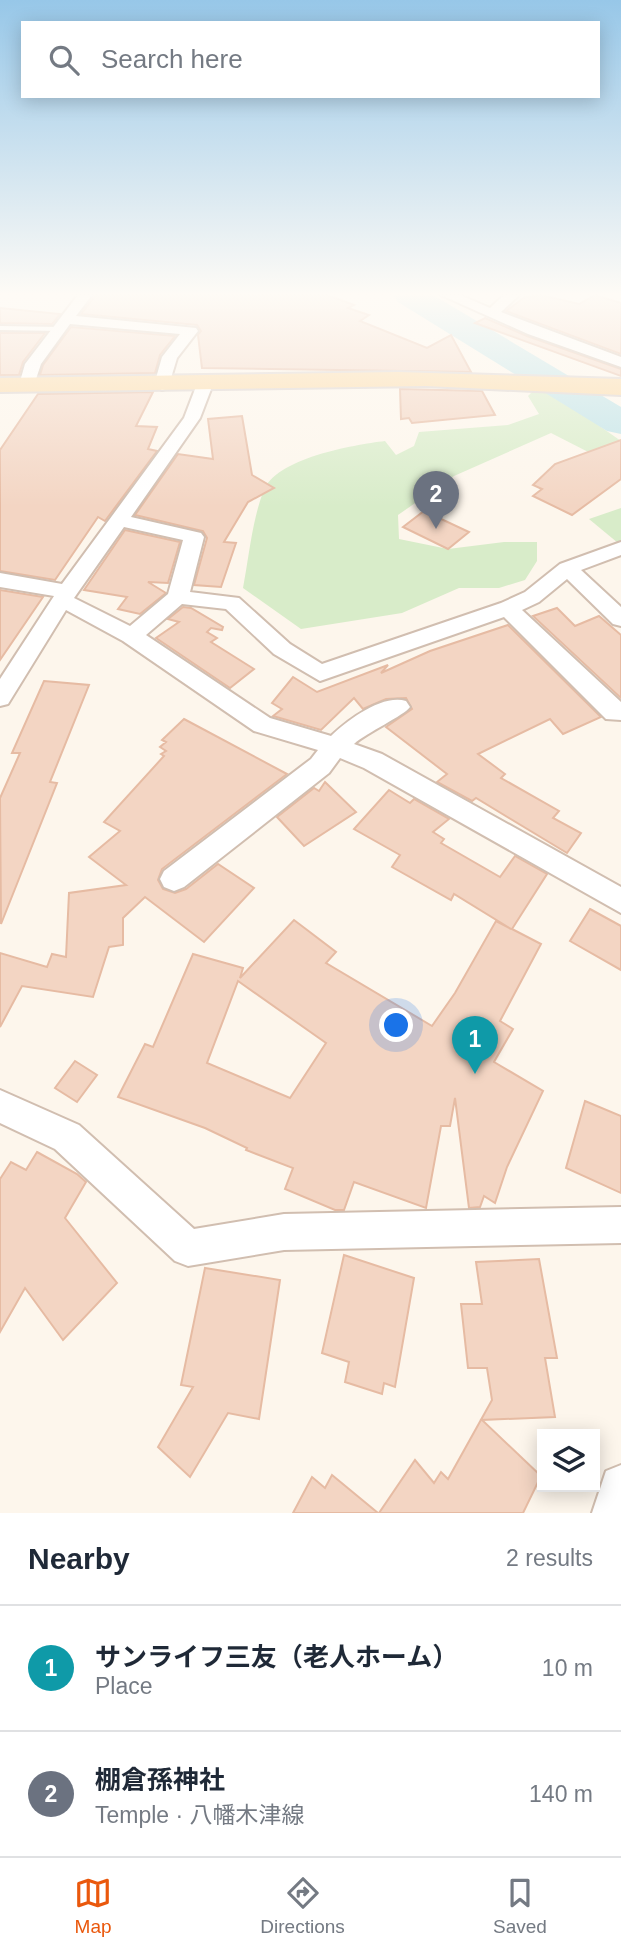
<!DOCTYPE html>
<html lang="en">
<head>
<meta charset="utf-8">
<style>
  body { margin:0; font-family:Arial,"Noto Sans JP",sans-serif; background:#f2f2f3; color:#1f2937 }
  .controls { position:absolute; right:21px; bottom:21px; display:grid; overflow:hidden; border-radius:0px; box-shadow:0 4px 18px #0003 }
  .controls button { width:63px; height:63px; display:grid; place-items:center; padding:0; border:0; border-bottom:2px solid #e0e1e3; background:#fff; color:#1f2937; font:35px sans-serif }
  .you { position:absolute; left:397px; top:1026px; width:24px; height:24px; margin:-18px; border:5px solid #fff; border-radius:50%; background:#1a73e8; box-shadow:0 0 0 10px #1a73e833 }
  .badge { display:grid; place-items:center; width:46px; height:46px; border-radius:50%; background:#ea580c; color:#fff; font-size:23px; font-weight:700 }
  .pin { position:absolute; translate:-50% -58px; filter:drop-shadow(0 2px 4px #0008) }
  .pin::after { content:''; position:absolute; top:37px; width:24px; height:21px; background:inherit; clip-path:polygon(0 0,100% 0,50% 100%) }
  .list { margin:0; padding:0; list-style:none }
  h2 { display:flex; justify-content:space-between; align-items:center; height:91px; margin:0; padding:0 28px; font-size:30px }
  h2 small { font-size:23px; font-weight:400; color:#747a83 }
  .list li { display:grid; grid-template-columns:46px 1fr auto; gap:21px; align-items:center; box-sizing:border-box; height:126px; padding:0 28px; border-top:2px solid #e0e1e3 }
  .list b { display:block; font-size:26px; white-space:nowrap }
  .list p { margin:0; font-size:23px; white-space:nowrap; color:#747a83 }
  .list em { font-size:23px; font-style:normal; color:#747a83 }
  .icon { flex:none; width:38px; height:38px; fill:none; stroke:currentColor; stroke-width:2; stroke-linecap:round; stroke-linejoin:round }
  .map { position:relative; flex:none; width:621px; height:1513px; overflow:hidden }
  .search { position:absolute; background:#fff; box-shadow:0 4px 18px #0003; left:21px; right:21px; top:21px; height:77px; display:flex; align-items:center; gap:18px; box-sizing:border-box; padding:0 24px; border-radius:0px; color:#747a83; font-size:26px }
  .sheet { height:343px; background:#fff }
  nav { display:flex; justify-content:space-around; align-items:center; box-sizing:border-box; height:98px; border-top:2px solid #e0e1e3; background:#fff; font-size:19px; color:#747a83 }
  nav a { display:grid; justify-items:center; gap:4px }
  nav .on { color:#ea580c }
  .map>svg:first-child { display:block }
  .green { fill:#d8ecc9 }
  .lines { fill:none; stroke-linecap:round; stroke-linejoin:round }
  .river { fill:#bfe3e8; fill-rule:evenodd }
  .building { fill:#f3d5c3; stroke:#e6bba3; stroke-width:2; fill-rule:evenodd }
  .lane-casing { stroke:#d1beb0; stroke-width:4 }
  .street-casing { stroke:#d1beb0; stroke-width:4 }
  .primary-casing { stroke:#dad1cd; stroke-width:4 }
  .lane { fill:#fff; fill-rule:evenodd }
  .street { fill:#fff; fill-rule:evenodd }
  .primary { fill:#fbd9a5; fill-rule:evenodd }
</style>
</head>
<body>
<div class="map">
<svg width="621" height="1513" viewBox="0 0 621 1513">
  <rect width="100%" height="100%" fill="#fdf6ec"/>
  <!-- green -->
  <g class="green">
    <path d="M535,389L548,390L621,441L600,458L551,433L454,476L398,515L399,539L448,549L504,542H537V561L525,580L499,588H459L402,613L301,629L243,588C249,557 252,522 263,492C275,458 353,445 385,441L396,455L414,446L419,432L508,425L539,414L528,396Z"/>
    <polygon points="621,508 621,542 618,543 589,519"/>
  </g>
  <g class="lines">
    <!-- river -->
    <polygon class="river" points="393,295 433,295 621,407 621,434 607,431 398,302"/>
  </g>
  <!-- building -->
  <g class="building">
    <polygon points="96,295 327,295 354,305 348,308 369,315 360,321 427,348 451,335 471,372 202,368 198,335 201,331 197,325 81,314"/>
    <polygon points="541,295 579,304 595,295 621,303 621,354 506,311 525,297"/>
    <polygon points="0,308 60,314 52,324 0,323"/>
    <polygon points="485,318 527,336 621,369 621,376 475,323"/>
    <polygon points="71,327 175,336 160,355 155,373 40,375 43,365"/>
    <polygon points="0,333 45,333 23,362 19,375 0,375"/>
    <polygon points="400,389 482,391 495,415 412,423 409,418 401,419"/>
    <polygon points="153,392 136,426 157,427 148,449 157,451 105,521 98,517 55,580 0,571 0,450 38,394"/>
    <polygon points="242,416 252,475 274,488 248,502 224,542 236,543 221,587 194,585 207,538 203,531 135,515 178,454 213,459 208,419"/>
    <polygon points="621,440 621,479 572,515 533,496 542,489 533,485 555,464"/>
    <polygon points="424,511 469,532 448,549 403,527"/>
    <polygon points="125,530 180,542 168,583 148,582 166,593 140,614 118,609 127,597 84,590"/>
    <polygon points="0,590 43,597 0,660"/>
    <polygon points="183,607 191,608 223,627 222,630 211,628 207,632 217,638 211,642 254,669 230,688 156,638 179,622 168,619"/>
    <polygon points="557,608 575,626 599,616 621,635 621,698 533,616"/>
    <polygon points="508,625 601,717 563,734 550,719 478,754 505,774 501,778 559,811 553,818 581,833 567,853 476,798 472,801 437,782 447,774 386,727 412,709 406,698 386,699 363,709 354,698 321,730 273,716 282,709 272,703 293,677 317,692 388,665 381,673 430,651"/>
    <polygon points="44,681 89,685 50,782 57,783 1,924 0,798 20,753 12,753"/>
    <polygon points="184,719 287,774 162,869 158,880 163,889 175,893 186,889 218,864 254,888 204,942 145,897 123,918 123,945 109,947 93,997 22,986 0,1027 0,953 47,967 52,954 66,957 69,893 126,885 89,857 120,831 104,822 164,756 161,754 166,751 160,747 166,742 162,740"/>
    <polygon points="325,782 356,812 304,846 277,817 314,788 319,791"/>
    <path d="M389,790L410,803L414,799L449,819L433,832L444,839L441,843L500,877L515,856L547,874L512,929L541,944L500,1021L513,1029L494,1062L543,1091L507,1167L495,1203L484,1196L480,1207L469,1208L455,1098L450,1126H441L426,1208L354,1182L344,1210H335L285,1189L293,1168L246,1150L247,1148L205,1128L118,1097L145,1044L153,1047L193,954L243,968L240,978L294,920L336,952L326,963L432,1026L455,993L496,921L511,929L454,894L451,900L392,867L400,855L354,829ZM238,981L326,1043L290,1098L207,1063Z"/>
    <polygon points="590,909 621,926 621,970 570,941"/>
    <polygon points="75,1061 97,1075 77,1102 55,1088"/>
    <polygon points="585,1101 621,1116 621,1193 566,1168"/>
    <polygon points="37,1152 77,1174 86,1182 65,1218 117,1283 63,1340 25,1288 0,1332 0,1179 11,1162 26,1170"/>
    <polygon points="344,1255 414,1278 395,1387 384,1383 382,1394 345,1382 349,1362 322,1353"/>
    <polygon points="539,1259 557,1358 545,1358 555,1417 482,1420 541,1476 523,1513 379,1513 415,1460 434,1483 441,1472 448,1479 492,1400 487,1368 468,1368 461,1304 482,1304 476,1262"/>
    <polygon points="205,1268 280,1280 259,1419 228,1413 190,1477 158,1447 193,1387 181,1385"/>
    <polygon points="332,1475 378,1513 293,1513 312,1477 325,1488"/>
  </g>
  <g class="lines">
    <!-- lane casing -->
    <g class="lane-casing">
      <polygon id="lane" points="0,326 61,327 65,329 61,331 0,330"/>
    </g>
    <!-- street casing -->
    <g class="street-casing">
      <g id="street">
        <polygon points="78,295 92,295 76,316 196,328 198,331 177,358 168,388 162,390 154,385 162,357 180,334 70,324 41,364 33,388 21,388 19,385 25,364"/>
        <polygon points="441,295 460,295 490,308 504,295 519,295 501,312 621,357 621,367 528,334"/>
        <path d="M205,379L213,384L200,418L131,517L201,533L204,537L190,592L239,598L290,644L322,664L501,603L525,592L560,564L621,542V555L581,570L621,607V626L613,624L567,579L539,602L522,610L621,702V720L606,719L504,617L320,681L274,654L226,609L182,604L146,635L270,718L331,736C348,720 382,694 406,701L410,707C405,715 366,733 354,744L382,754L621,887V913L364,768L340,758L329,773L184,887L174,891L164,887L160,879L164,871L311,759L318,750L254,731L123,641L66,610L8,704L0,706V679L54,596L0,587V573L62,584L184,418L197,384ZM124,527L183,540L168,594L130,626L74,598Z"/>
        <polygon points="0,1090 79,1125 194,1229 284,1214 621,1207 621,1243 284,1250 188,1266 175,1261 55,1149 0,1123"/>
        <polygon points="621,1465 621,1513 592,1513 606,1471"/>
      </g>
    </g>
    <!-- primary casing -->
    <g class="primary-casing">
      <polygon id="primary" points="398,372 621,379 621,395 426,386 0,392 0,378"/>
    </g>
    <!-- lane -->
    <use href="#lane" class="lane"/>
    <!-- street -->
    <use href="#street" class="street"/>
    <!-- primary -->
    <use href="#primary" class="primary"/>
  </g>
  <!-- sky -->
  <linearGradient id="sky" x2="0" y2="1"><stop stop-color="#97c7e8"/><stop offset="0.58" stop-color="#fefbf6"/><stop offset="1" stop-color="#fefbf6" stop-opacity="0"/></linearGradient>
  <rect width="621" height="507" fill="url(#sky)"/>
</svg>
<div class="controls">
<button><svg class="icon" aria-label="layers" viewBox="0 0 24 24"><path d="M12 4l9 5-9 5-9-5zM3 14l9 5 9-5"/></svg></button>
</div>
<div class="you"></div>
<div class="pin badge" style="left:475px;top:1074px;background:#0f9aa8">1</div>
<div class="pin badge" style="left:436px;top:529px;background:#6b7280">2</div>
<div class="search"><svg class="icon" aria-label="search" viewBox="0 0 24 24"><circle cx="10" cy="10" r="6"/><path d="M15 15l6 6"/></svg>Search here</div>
</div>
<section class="sheet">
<h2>Nearby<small>2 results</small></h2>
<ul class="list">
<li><span class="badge" style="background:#0f9aa8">1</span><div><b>サンライフ三友（老人ホーム）</b><p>Place</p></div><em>10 m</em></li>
<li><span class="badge" style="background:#6b7280">2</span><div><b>棚倉孫神社</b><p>Temple · 八幡木津線</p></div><em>140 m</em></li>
</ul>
</section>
<nav>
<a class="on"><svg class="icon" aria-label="map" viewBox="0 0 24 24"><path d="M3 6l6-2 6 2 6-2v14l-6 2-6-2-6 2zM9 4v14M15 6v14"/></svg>Map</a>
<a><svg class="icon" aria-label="directions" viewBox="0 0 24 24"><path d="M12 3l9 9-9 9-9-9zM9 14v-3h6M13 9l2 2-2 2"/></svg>Directions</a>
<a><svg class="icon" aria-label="saved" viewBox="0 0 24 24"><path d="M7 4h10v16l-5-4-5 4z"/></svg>Saved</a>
</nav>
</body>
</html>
